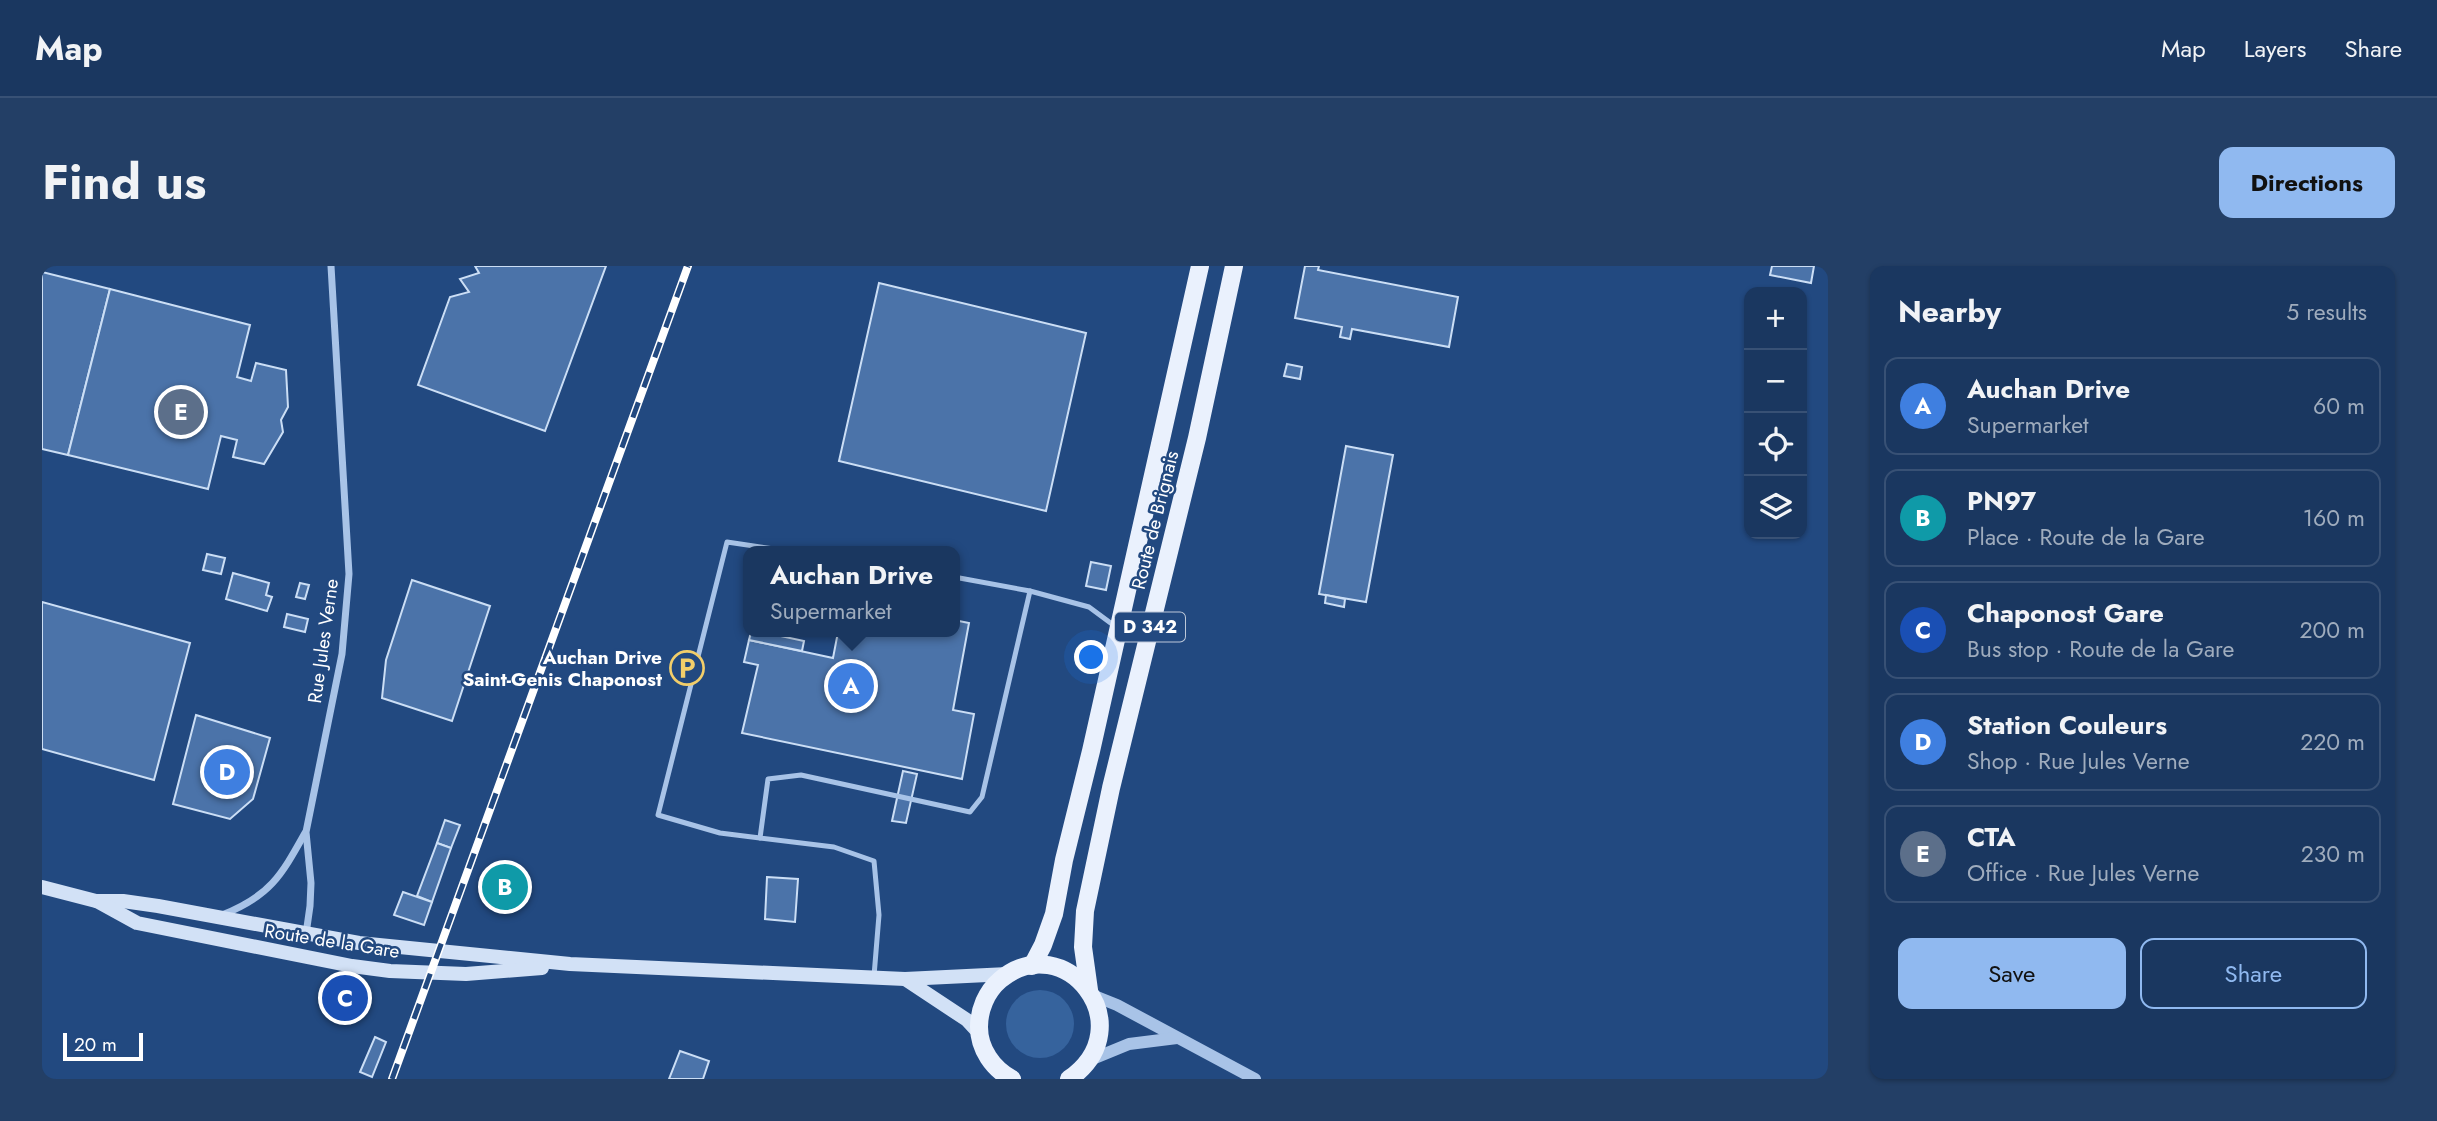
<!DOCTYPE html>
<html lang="en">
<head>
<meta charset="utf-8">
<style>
  body { margin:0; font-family:Jost,sans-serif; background:#233f66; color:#f1f3f6 }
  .controls { position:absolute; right:21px; top:21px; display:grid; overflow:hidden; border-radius:14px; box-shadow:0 2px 5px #0004 }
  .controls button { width:63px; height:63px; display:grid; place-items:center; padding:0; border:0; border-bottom:2px solid #385175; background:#1a3760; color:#f1f3f6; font:35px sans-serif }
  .scale { position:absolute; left:21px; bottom:18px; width:80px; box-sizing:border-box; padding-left:7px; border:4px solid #fff; border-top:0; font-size:19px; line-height:24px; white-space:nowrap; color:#fff; -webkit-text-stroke:5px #224980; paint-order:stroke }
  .you { position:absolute; left:1050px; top:392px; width:24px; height:24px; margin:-18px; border:5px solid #fff; border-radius:50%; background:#1a73e8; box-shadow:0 0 0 10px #1a73e833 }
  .badge { display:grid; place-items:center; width:46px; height:46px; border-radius:50%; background:#90b9f0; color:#fff; font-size:23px; font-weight:700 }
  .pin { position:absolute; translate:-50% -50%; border:4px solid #fff; box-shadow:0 2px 7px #0006 }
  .popup { position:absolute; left:701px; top:280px; width:217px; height:91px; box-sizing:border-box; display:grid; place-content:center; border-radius:14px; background:#1a3760; filter:drop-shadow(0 2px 5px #0005); font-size:23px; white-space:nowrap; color:#9facbd }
  .popup b { font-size:26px; color:#f1f3f6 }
  .popup::after { content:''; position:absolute; left:50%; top:100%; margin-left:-14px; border:14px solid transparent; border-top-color:#1a3760 }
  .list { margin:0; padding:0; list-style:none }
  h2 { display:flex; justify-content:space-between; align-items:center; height:91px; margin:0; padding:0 28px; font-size:30px }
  h2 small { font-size:23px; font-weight:400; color:#9facbd }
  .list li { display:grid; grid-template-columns:46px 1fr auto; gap:21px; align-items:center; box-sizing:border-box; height:98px; margin:0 14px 14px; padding:0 14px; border:2px solid #385175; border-radius:14px }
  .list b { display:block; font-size:26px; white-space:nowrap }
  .list p { margin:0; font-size:23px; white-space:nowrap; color:#9facbd }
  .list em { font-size:23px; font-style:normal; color:#9facbd }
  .actions { display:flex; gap:14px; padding:21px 28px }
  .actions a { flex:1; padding:16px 0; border:2px solid #90b9f0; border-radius:14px; text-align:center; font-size:24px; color:#90b9f0 }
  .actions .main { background:#90b9f0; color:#111 }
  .icon { flex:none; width:38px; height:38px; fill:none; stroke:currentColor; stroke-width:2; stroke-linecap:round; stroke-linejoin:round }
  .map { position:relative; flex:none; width:1786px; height:813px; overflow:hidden; border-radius:14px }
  header { display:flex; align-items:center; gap:42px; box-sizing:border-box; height:98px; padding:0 35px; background:#1a3760; border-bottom:2px solid #385175 }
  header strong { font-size:33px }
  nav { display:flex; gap:38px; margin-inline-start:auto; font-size:24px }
  .intro { display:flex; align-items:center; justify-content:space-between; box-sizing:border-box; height:168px; padding:0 42px }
  h1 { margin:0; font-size:49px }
  .button { padding:18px 32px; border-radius:14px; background:#90b9f0; color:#111; font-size:24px; font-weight:700 }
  main { display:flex; gap:42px; padding:0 42px }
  aside { flex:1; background:#1a3760; border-radius:14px; box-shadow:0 2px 5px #0004 }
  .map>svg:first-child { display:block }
  .green { fill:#36639d }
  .building { fill:#4b73a9; stroke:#cbdef5; stroke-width:2 }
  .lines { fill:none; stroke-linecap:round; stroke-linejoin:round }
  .service { stroke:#a8c3e7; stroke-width:5 }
  .minor { stroke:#a8c3e7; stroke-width:7 }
  .tertiary { stroke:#a8c3e7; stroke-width:12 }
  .secondary { stroke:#d2e1f6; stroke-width:14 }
  .primary { stroke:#eaf1fd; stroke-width:18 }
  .rail-casing { stroke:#fff; stroke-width:8 }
  .rail { stroke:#224980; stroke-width:5; stroke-dasharray:16; stroke-linecap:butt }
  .labels { text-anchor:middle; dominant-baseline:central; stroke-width:5; stroke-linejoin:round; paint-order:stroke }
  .shield { fill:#224980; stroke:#bdc8d9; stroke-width:2 }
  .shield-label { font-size:18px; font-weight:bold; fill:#fff }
  .street-label { font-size:19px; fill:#fff; stroke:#224980 }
  .poi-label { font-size:19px; font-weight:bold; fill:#fff; stroke:#224980; text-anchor:end }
</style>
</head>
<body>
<header>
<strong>Map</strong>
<nav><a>Map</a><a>Layers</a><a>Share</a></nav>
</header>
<div class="intro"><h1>Find us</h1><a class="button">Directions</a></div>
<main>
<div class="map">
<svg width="1786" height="813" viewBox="0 0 1786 813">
  <rect width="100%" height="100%" fill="#224980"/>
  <!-- green -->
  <circle class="green" cx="998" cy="758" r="34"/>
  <!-- building -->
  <g class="building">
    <polygon points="433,0 564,0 503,165 376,119 408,31 427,26 418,13 437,7"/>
    <polygon points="1263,0 1277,0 1276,4 1416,31 1407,81 1310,63 1308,73 1298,71 1300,61 1253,52"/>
    <polygon points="1730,0 1772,0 1769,17 1728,9"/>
    <polygon points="0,6 68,23 26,189 0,183"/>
    <polygon points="837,17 1044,67 1004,245 797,195"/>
    <polygon points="68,23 208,59 195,111 209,115 214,97 244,104 246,141 239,154 241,166 222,198 191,191 195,174 179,170 166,223 26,189"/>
    <polygon points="1245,98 1260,101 1258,113 1242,110"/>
    <polygon points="1304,180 1351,189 1324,336 1277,328"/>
    <polygon points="165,288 183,292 179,308 161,304"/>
    <polygon points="1049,296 1069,300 1064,324 1044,320"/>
    <polygon points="191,307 227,317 224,329 230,331 225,345 184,333"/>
    <polygon points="370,314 448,340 410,455 340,432 344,394"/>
    <polygon points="258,317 267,319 263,333 254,331"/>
    <polygon points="1284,329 1303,333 1302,341 1283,337"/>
    <polygon points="0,336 148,377 112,514 0,483"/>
    <polygon points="245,348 266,353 263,366 242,361"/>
    <polygon points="912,354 927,357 911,444 932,448 920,513 700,467 716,399 702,396 707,374 791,392 796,366 912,366"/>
    <polygon points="709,366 720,366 762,375 760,385 707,374"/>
    <polygon points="154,449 228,472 211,533 188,553 131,538"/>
    <polygon points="861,505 875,508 864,557 850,555"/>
    <polygon points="403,554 418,559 409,582 395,577"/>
    <polygon points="395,577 409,582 390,636 375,630"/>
    <polygon points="725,611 756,613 753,656 723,653"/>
    <polygon points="361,626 390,636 382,659 352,649"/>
    <polygon points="333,771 344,776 330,811 318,806"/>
    <polygon points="638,785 667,795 661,813 627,813"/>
  </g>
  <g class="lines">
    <!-- service -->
    <g class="service">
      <polyline points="912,311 988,325"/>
      <polyline points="718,572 678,567 616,549 685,276 746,285"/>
      <polyline points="832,710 837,649 832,595 792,581 718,572 726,513 759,509 928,546 940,531 988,325 1047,341 1074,361"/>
    </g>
    <!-- minor -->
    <g class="minor">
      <path d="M180,649C228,630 239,610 263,567"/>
      <polyline points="264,668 268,640 269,617 264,566 300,388 307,308 289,0"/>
    </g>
    <!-- tertiary -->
    <g class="tertiary">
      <polyline points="1050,729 1075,739 1213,813"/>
      <polyline points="1048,794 1087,778 1135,772"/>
    </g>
    <!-- secondary -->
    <g class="secondary">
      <polyline points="0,621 54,635 81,635 116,640 317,677 528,698 863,713 966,708"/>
      <polyline points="55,635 95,657 310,700 348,705 424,708 500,702"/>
      <polyline points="863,713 925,754 937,767"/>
    </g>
    <!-- primary -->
    <g class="primary">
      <polyline points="990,700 1001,679 1012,648 1022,594 1049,485 1158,0"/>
      <polyline points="1047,724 1041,681 1043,645 1069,522 1155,172 1192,0"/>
      <path d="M970,813C951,803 937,783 937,761C937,744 944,726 958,714C1022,660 1103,760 1027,813"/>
    </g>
    <!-- rail casing -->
    <g class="rail-casing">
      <polyline id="rail" points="350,813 646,0"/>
    </g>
    <!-- rail -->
    <use href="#rail" class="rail"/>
  </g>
  <!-- icons -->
  <defs>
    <g id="parking-ring" transform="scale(1.75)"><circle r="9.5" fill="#224980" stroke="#f2ce6a" stroke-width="1.5"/><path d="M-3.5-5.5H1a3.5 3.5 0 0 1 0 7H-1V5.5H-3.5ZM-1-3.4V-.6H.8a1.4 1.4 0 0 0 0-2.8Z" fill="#f2ce6a"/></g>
  </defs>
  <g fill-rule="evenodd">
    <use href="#parking-ring" x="645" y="402"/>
  </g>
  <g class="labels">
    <!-- shield labels -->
    <rect class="shield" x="1073" y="346.5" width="70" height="29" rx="5"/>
    <g class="shield-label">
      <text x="1108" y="361">D 342</text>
    </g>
    <!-- street labels -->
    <g class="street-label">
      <text transform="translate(1113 254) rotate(-76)">Route de Brignais</text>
      <text transform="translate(281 375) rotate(-82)">Rue Jules Verne</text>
      <text transform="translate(290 675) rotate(9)">Route de la Gare</text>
    </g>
    <!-- poi labels -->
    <g class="poi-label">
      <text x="620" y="391">Auchan Drive<tspan x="620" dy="22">Saint-Genis Chaponost</tspan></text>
    </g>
  </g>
</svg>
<div class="controls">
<button>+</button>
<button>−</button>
<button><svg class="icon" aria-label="locate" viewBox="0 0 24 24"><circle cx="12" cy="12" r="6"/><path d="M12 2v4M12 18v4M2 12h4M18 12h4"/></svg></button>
<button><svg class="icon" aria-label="layers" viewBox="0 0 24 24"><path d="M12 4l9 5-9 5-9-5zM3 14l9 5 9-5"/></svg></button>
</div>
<div class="scale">20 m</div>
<div class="you"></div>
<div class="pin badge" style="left:809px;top:420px;background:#3f7fe0">A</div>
<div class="popup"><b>Auchan Drive</b>Supermarket</div>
<div class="pin badge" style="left:463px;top:621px;background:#0f9aa8">B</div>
<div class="pin badge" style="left:303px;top:732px;background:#1a4fb4">C</div>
<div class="pin badge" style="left:185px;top:506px;background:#3f7fe0">D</div>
<div class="pin badge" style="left:139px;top:146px;background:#5c6f8a">E</div>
</div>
<aside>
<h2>Nearby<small>5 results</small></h2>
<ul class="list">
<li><span class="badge" style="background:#3f7fe0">A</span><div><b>Auchan Drive</b><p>Supermarket</p></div><em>60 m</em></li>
<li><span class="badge" style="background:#0f9aa8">B</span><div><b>PN97</b><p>Place · Route de la Gare</p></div><em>160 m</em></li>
<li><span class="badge" style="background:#1a4fb4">C</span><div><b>Chaponost Gare</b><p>Bus stop · Route de la Gare</p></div><em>200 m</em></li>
<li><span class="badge" style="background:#3f7fe0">D</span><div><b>Station Couleurs</b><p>Shop · Rue Jules Verne</p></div><em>220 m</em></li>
<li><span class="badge" style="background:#5c6f8a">E</span><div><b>CTA</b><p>Office · Rue Jules Verne</p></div><em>230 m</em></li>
</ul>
<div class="actions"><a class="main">Save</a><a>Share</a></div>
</aside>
</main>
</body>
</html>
